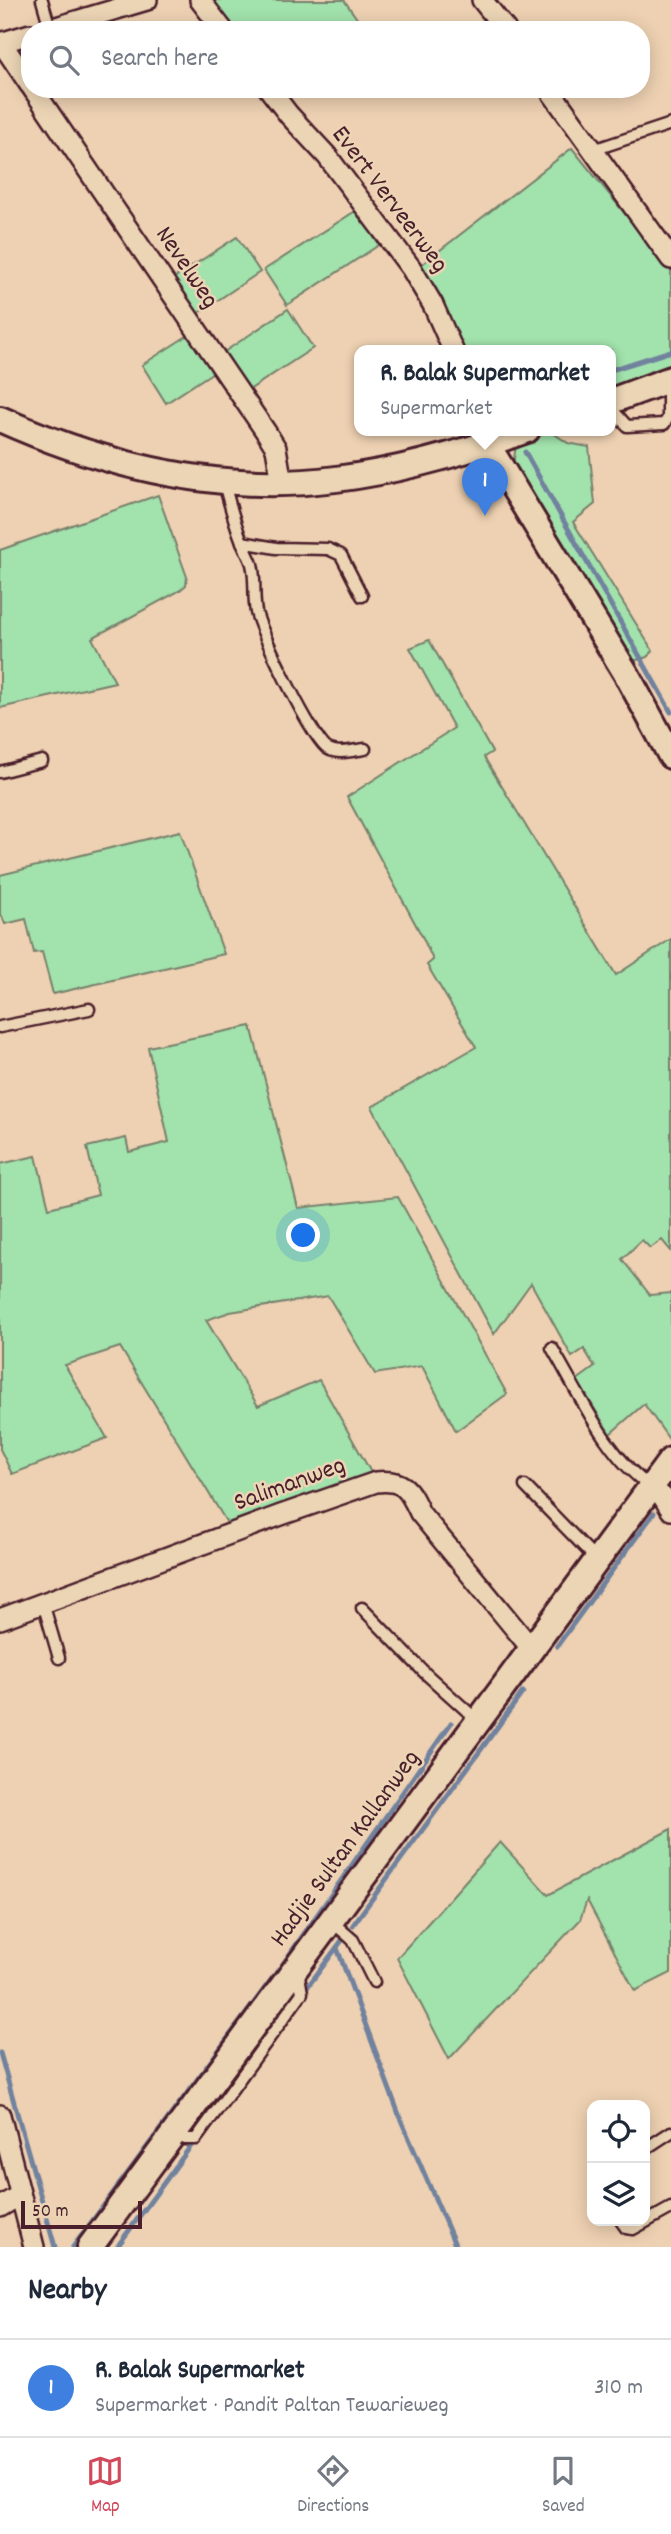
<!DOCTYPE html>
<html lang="en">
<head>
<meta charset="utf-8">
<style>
  body { margin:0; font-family:Dekko,sans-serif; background:#f2f2f3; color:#1f2937 }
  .controls { position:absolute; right:21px; bottom:21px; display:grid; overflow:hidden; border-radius:14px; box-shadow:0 4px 18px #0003 }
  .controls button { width:63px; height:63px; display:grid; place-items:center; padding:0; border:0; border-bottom:2px solid #e0e1e3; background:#fff; color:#1f2937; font:35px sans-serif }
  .scale { position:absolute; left:21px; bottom:18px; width:121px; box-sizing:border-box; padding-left:7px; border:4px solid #4a1f2b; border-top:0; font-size:19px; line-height:24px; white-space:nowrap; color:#4a1f2b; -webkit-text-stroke:5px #ecd5b5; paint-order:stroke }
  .you { position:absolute; left:304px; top:1236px; width:24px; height:24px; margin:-18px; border:5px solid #fff; border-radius:50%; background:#1a73e8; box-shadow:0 0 0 10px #1a73e833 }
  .badge { display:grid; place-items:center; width:46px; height:46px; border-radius:50%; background:#d1495b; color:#fff; font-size:23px; font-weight:700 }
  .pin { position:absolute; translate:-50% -58px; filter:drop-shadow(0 2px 4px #0008) }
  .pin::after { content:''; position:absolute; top:37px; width:24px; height:21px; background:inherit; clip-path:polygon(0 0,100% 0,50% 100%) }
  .popup { position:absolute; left:354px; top:345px; width:262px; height:91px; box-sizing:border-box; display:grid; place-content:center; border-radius:14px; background:#fff; filter:drop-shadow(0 2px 5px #0005); font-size:23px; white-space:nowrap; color:#747a83 }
  .popup b { font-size:26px; color:#1f2937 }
  .popup::after { content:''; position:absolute; left:50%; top:100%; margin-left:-14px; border:14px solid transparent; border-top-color:#fff }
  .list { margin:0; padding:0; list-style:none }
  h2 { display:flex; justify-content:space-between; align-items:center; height:91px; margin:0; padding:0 28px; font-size:30px }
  h2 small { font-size:23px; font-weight:400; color:#747a83 }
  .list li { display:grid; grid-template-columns:46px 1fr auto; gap:21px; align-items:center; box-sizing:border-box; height:98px; padding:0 28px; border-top:2px solid #e0e1e3 }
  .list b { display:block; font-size:26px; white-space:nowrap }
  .list p { margin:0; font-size:23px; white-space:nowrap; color:#747a83 }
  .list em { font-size:23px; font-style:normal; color:#747a83 }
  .icon { flex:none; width:38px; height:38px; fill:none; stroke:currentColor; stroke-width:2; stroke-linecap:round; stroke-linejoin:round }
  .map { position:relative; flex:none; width:671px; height:2247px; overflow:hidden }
  .search { position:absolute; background:#fff; box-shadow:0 4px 18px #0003; left:21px; right:21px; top:21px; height:77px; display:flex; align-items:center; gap:18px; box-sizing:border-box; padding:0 24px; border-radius:28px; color:#747a83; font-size:26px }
  .sheet { height:189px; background:#fff }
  nav { display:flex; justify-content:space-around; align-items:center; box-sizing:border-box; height:98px; border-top:2px solid #e0e1e3; background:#fff; font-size:19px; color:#747a83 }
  nav a { display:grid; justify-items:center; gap:4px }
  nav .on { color:#d1495b }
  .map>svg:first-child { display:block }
  .green { fill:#a2e2ac; stroke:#76806c; stroke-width:2 }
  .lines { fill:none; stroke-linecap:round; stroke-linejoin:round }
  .stream { stroke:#71829e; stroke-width:5 }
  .service-casing { stroke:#4a1f2b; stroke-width:15 }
  .minor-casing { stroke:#4a1f2b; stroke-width:24 }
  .tertiary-casing { stroke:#4a1f2b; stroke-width:30 }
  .service { stroke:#ecd5b5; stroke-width:10 }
  .minor { stroke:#ecd5b5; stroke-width:19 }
  .tertiary { stroke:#ecd5b5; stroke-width:24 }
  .labels { text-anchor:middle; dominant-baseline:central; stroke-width:5; stroke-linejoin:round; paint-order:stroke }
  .street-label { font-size:26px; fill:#4a1f2b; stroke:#ecd5b5 }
</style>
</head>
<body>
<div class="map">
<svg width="671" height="2247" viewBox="0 0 671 2247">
  <rect width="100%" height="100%" fill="#eed1b2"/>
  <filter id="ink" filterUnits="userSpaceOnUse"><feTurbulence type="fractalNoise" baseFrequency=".0143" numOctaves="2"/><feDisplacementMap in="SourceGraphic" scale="14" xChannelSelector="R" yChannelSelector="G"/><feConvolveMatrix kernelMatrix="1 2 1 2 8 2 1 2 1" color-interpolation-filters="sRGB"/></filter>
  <g filter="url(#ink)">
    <!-- green -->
    <g class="green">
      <polygon points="214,0 344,0 360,23 348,30 232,30"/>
      <polygon points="572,148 671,271 671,368 611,389 611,350 459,350 417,268"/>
      <polygon points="357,210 379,245 287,305 264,270"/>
      <polygon points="237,237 260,272 194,316 171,280"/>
      <polygon points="288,309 313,348 246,392 221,354"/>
      <polygon points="193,332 218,369 166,403 142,365"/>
      <polygon points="550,431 568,443 589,447 595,504 573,522 653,651 647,657 626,663 513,465 516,445"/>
      <polygon points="158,495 187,577 186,585 179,591 92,638 115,682 0,708 0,550"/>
      <polygon points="429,640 492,752 484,757 616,975 671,939 671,1251 662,1240 650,1248 642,1240 622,1259 650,1295 671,1293 671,1442 644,1404 610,1434 577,1380 595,1367 584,1349 572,1357 531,1283 494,1334 372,1107 476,1047 427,965 433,960 423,938 347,797 454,728 410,648"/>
      <polygon points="180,831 224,954 53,994 42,952 34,953 26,919 5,924 2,916 0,916 0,875"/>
      <polygon points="251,1026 298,1208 398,1197 507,1394 456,1431 422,1366 375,1374 328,1296 230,1312 206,1320 258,1406 319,1380 373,1476 230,1528 120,1347 65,1365 107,1438 12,1474 0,1449 0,1164 36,1156 49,1208 98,1195 87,1147 126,1138 129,1152 169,1142 148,1047"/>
      <polygon points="671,1829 671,1973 635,1991 587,1900 580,1920 449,2059 397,1958 500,1842 548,1895"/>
    </g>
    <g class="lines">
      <!-- stream -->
      <g class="stream">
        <polyline points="611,370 671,351"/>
        <polyline points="525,452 671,712"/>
        <polyline points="557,1646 654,1513"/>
        <polyline points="353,1925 523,1692"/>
        <polyline points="337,1948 401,2120 456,2247"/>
        <polyline points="303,1993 343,1939"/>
        <polyline points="0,2053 55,2247"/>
        <polyline points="73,2247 285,1961 451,1723"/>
        <polyline points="117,2247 196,2139"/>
      </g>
      <!-- service casing -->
      <g class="service-casing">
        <g id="service">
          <polyline points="42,0 50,28"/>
          <polyline points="593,150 671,124"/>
          <polyline points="611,408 627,426 664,424 668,418 668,383"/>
          <path d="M224,483C229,502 234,521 241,539C244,548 249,555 252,564C256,580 253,597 256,612C261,633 313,741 328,749C339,755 354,750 365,749"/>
          <polyline points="242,542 276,548 328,549 341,555 362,596"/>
          <polyline points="0,772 42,761"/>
          <polyline points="0,1027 89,1009"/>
          <path d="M552,1348C580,1395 606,1456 651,1487"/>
          <polyline points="525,1486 597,1560"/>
          <polyline points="43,1603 59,1658"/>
          <polyline points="362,1608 425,1673 477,1720"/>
          <polyline points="331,1921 353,1940 374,1982"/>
          <polyline points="175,2133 185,2139 196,2139 302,1993 298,1970"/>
          <polyline points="645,2149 671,2132"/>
          <polyline points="621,2221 626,2228 633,2229 671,2208"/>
        </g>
      </g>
      <!-- minor casing -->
      <g class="minor-casing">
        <g id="minor">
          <polyline points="200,0 223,30"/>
          <polyline points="482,0 506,30"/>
          <polyline points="46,30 147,0"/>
          <polyline points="1,42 30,85"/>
          <polyline points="0,43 30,34"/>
          <polyline points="33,89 266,432 276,448 282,483"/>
          <polyline points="269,89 289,115 327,156 411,268 433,305 453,350"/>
          <polyline points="549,89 671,259"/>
          <polyline points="652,1488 663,1497 671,1510"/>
          <path d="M0,1619L281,1515L376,1482C405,1479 409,1490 420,1513L531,1648"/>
          <polyline points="0,2115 34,2247"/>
          <polyline points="0,2207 20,2195"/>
        </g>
      </g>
      <!-- tertiary casing -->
      <g class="tertiary-casing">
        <g id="tertiary">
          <polyline points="611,401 671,379"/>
          <path d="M0,419C105,466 221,494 336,479C401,471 466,452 527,430"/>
          <polyline points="487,444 627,675 671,756"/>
          <polyline points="90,2247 671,1460"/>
        </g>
      </g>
      <!-- service -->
      <use href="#service" class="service"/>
      <!-- minor -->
      <use href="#minor" class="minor"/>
      <!-- tertiary -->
      <use href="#tertiary" class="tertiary"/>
    </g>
  </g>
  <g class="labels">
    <!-- street labels -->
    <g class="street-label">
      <text transform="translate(389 200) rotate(53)">Evert Verveerweg</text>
      <text transform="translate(186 268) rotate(56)">Nevelweg</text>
      <text transform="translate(290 1485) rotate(-20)">Salimanweg</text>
      <text transform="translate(346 1849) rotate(-54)">Hadjie Sultan Kallanweg</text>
    </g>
  </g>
</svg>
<div class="controls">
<button><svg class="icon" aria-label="locate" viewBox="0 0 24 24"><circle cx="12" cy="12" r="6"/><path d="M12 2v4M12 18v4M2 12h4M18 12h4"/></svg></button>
<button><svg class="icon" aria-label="layers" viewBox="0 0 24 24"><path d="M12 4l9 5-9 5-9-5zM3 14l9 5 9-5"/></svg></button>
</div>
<div class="scale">50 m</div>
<div class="you"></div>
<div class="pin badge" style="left:485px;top:516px;background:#3f7fe0">1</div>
<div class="popup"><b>R. Balak Supermarket</b>Supermarket</div>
<div class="search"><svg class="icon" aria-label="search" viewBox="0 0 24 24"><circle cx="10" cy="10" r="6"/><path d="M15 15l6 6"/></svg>Search here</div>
</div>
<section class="sheet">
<h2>Nearby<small></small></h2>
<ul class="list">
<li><span class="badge" style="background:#3f7fe0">1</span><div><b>R. Balak Supermarket</b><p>Supermarket · Pandit Paltan Tewarieweg</p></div><em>310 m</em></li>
</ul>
</section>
<nav>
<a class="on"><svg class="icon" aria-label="map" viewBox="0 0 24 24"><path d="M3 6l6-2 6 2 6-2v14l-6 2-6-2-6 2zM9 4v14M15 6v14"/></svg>Map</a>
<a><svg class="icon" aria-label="directions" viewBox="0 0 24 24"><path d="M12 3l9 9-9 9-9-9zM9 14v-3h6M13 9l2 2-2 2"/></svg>Directions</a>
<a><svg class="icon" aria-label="saved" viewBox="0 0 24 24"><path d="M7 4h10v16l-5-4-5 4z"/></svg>Saved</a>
</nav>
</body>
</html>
